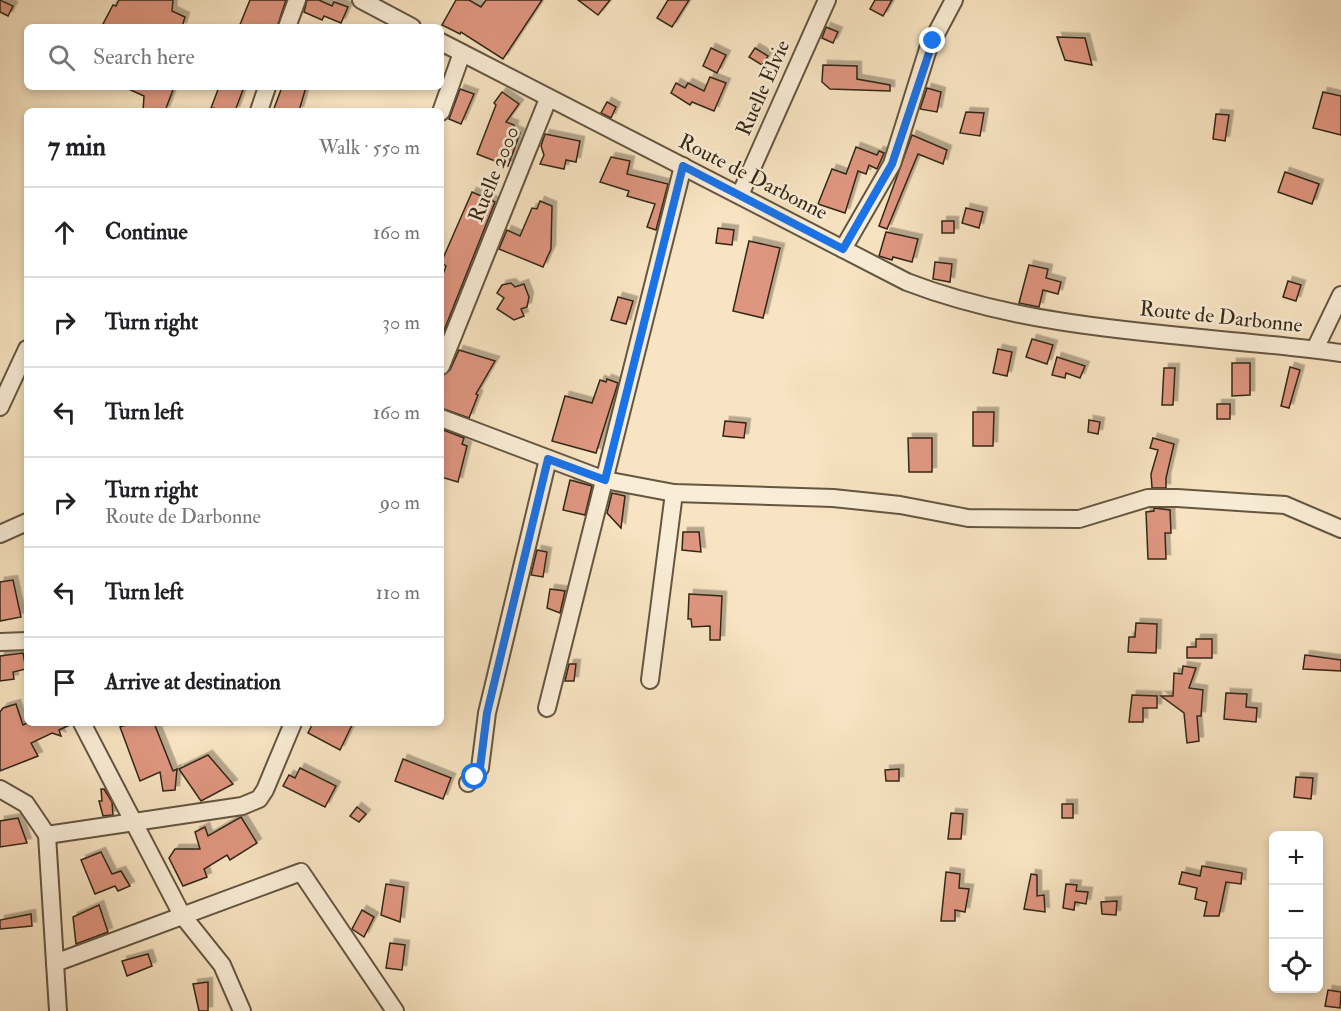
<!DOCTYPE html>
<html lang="en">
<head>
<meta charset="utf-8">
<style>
  body { margin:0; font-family:"IM FELL Double Pica",serif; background:#f2f2f2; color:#202124 }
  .controls { position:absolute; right:18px; bottom:18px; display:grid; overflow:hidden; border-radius:9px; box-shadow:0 3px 9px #0003 }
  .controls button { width:54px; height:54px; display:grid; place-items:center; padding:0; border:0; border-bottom:2px solid #e0e0e0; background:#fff; color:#202124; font:30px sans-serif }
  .stop { position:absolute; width:18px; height:18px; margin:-14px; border:4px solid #1a73e8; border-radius:50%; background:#fff }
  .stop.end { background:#1a73e8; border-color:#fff; box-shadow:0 2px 6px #0008 }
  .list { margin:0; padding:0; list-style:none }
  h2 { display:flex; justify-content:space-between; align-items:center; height:78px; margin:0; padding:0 24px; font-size:26px }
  h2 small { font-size:20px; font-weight:400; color:#757577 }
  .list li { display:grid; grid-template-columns:39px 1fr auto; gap:18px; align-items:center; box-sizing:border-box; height:90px; padding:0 24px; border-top:2px solid #e0e0e0 }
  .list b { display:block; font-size:22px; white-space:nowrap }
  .list p { margin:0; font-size:20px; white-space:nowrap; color:#757577 }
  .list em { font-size:20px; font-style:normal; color:#757577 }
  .icon { flex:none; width:33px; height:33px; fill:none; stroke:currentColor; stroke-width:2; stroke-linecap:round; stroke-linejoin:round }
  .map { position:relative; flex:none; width:1341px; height:1011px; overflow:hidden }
  .search { position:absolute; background:#fff; box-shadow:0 3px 9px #0003; left:24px; top:24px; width:420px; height:66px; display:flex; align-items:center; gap:15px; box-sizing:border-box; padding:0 21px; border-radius:9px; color:#757577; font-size:22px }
  .panel { position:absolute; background:#fff; box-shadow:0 3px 9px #0003; left:24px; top:108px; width:420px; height:618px; border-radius:9px }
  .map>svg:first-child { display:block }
  .building { fill:#df9680; stroke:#332716; stroke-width:1.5; filter:url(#shadow) }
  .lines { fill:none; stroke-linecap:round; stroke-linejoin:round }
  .minor-casing { stroke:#645641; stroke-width:20 }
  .minor { stroke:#faedd7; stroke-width:16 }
  .route { stroke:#1a73e8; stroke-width:8 }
  .labels { text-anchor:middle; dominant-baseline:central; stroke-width:5; stroke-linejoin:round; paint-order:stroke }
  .street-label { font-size:21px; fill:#332716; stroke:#faedd7 }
</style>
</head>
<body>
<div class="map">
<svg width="1341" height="1011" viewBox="0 0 1341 1011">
  <defs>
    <filter id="shadow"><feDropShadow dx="4.5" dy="-4.5" stdDeviation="0" flood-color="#0004"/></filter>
  </defs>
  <rect width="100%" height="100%" fill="#f8e4c2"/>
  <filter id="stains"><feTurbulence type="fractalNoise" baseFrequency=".00333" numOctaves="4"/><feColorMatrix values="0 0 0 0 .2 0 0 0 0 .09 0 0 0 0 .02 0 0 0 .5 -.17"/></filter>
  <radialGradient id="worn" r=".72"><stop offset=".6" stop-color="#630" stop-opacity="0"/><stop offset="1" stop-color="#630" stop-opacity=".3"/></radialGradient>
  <!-- building -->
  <g class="building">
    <polygon points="0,0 13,6 8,16 0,12"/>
    <polygon points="119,0 173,0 172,11 185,17 182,27 109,27 103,24 113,5 116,6"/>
    <polygon points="250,0 286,0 277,27 239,27"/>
    <polygon points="307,0 319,0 332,6 334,2 348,7 341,23 324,16 322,20 304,12"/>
    <polygon points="456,0 469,0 481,7 486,0 542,0 503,59 461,32 460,34 442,25"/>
    <polygon points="578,0 610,0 598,15"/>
    <polygon points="668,0 689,0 672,27 657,18"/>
    <polygon points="875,0 892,0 883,16 870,9"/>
    <polygon points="826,27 838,32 833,43 822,38"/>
    <polygon points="1057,37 1085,38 1092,65 1065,60"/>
    <polygon points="711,48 726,55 717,73 703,66"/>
    <polygon points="755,48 768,56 762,65 749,57"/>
    <polygon points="823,65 857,66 857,79 890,85 890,91 830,89 822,82"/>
    <polygon points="710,77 726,83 714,111 692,102 690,105 671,93 676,83 685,88 688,83 704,91"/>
    <polygon points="124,87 174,87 165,111 143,111 144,96"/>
    <polygon points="219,87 244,87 235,111 211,108"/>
    <polygon points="282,87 306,87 299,111 273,111"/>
    <polygon points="927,88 941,92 937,112 920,109"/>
    <polygon points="460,89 474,94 461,124 449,119"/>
    <polygon points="502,92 519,104 506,122 514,125 513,130 520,133 508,166 477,154 496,105 494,103"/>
    <polygon points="1323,92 1341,96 1341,135 1313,128"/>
    <polygon points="607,102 616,107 611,118 601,113"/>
    <polygon points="966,112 984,113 980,136 960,133"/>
    <polygon points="1216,114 1229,115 1225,141 1213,139"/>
    <polygon points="545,134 580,141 576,162 566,160 564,169 540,164 544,155 541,146"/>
    <polygon points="912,135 947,150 943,164 918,154 887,229 879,226"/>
    <polygon points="856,147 877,155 879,151 884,153 877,169 869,165 866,174 858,171 845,213 818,204 832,169 846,174"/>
    <polygon points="611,157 630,161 627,174 668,184 656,230 647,227 655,204 627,196 629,191 600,182"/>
    <polygon points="1285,172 1319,184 1312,204 1278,192"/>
    <polygon points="472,192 495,202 441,338 441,280 446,266 441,263"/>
    <polygon points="540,201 552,206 551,249 543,267 499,249 507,230 520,236 532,208 537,209"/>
    <polygon points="966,208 983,212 979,228 962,223"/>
    <rect x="942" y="221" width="12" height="12"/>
    <polygon points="718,228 734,230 732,245 716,243"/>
    <polygon points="886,232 918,239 912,262 893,257 892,260 879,256"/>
    <polygon points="749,241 780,248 763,318 733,311"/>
    <polygon points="935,262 952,264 950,282 933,279"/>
    <polygon points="1029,265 1048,269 1046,278 1061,282 1058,294 1043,290 1039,307 1019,303"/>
    <polygon points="1288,281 1301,285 1296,301 1283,297"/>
    <polygon points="511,283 515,287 524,284 529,297 527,307 521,309 524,316 514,320 497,309 504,298 497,293 502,285"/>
    <polygon points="618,297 633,301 626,324 611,320"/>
    <polygon points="1032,339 1053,345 1047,364 1026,357"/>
    <polygon points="998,349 1012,352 1007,376 993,373"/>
    <polygon points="459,350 495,361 476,394 478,395 469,418 441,408 441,376 450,370"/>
    <polygon points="1057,357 1085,366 1080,378 1066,373 1065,378 1052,375"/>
    <polygon points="1232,363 1250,363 1250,395 1232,396"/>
    <polygon points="1290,367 1300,370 1289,408 1281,406"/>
    <polygon points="1164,368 1175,368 1173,405 1162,405"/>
    <polygon points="607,379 618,383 596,453 552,441 565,396 592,403 600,380 606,382"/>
    <rect x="1217" y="404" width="13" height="15"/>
    <polygon points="973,412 994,412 993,446 973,446"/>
    <polygon points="1089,420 1100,422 1098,434 1088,432"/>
    <polygon points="725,421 746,423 744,438 723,436"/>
    <polygon points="441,429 464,438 462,444 467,446 458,482 441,477"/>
    <polygon points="908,438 932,438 932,472 909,472"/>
    <polygon points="1153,438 1174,444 1166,478 1166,488 1152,488 1151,474 1158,450 1150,448"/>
    <polygon points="570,480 592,486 585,515 563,510"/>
    <polygon points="612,493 625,496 621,528 607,513"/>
    <polygon points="1154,508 1170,510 1171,533 1165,533 1166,559 1148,559 1146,512 1154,511"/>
    <polygon points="683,532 699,532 701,552 682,550"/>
    <polygon points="537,550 547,552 543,577 531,575"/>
    <polygon points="13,580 21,617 0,621 0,582"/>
    <polygon points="550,589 565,591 560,613 547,608"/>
    <polygon points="689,594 722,596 720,640 710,640 710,626 692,627 691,619 688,619"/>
    <polygon points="1136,623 1157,624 1156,653 1128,652 1129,637 1135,637"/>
    <polygon points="1196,639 1212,639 1212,658 1187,658 1187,647 1196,647"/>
    <polygon points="23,653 26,669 13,672 14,679 0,681 0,656"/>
    <polygon points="1305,655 1341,660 1341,671 1303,669"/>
    <polygon points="569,664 576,664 574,681 565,681"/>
    <polygon points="1183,666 1196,668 1189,688 1203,690 1201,716 1197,716 1199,741 1187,743 1184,713 1161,696 1173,696 1174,673 1182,674"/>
    <polygon points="1226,693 1247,694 1246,707 1257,708 1256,722 1224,719"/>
    <polygon points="1132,695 1157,696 1157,708 1143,708 1143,722 1129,722"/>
    <polygon points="16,704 23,725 27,723 72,724 59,730 61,736 52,733 31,743 38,756 0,771 0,712 3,708"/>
    <polygon points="131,723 154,723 173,771 177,769 175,790 163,791 160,772 140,781 120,727"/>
    <polygon points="313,723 353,723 340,750 308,733"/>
    <polygon points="208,755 233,784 201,801 179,769"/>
    <polygon points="403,759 451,778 443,799 395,781"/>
    <polygon points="300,768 336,786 325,807 283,786 289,775 295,778"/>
    <polygon points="899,769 899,781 886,781 885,770"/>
    <polygon points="1296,777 1313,778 1311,799 1294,797"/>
    <polygon points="101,789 104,789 112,802 113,815 103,816 99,801 102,801"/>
    <rect x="1062" y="804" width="11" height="14"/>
    <polygon points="357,807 366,814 359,822 350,816"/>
    <polygon points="951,813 963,814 961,839 948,839"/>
    <polygon points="241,817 257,843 230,860 227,855 204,869 207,877 183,886 169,858 175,849 200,849 195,832 205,827 208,836"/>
    <polygon points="18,818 27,843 0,847 0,821"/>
    <polygon points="101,852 112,874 121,871 130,886 118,891 115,886 95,894 81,860"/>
    <polygon points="1202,866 1242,873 1241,884 1226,882 1219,916 1204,916 1207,902 1195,899 1197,888 1179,884 1182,872 1200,876"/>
    <polygon points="946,872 960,874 959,888 969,889 965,912 955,910 955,921 941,921"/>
    <polygon points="1031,874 1037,875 1037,896 1044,895 1045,912 1024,909"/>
    <polygon points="386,884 404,887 400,922 381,915"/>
    <polygon points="1066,884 1077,885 1076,891 1088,892 1086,904 1075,902 1074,910 1063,908"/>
    <polygon points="1117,901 1116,915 1102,914 1101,902"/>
    <polygon points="99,905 108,932 76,944 73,917"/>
    <polygon points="362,910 374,917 364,937 352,929"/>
    <polygon points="31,914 32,926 0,929 0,920"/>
    <polygon points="390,943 405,945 402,970 386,968"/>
    <polygon points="148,954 152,966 127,976 122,961"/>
    <polygon points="208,982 208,1011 199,1011 193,984"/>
    <polygon points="1328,990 1341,992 1340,1008 1325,1006"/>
  </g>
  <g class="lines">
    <!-- minor casing -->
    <g class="minor-casing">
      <g id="minor">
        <polyline points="361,0 412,27"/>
        <polyline points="287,27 297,0"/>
        <path d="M441,42L907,282C1045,335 1196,333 1341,353"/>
        <polyline points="259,111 267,87"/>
        <polyline points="441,112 462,53"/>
        <polyline points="740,195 827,0"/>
        <polyline points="843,249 892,164 928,49 954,0"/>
        <polyline points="1315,349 1341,295"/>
        <polyline points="441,366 548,99"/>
        <polyline points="0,407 27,349"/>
        <polyline points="441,418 605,480 674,493 833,498 900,505 968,518 1079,519 1148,498 1177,498 1285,505 1341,529"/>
        <polyline points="0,534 27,522"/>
        <polyline points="0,642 27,641"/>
        <polyline points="650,680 674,493"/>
        <polyline points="547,708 683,166"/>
        <polyline points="82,723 182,915 222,965 242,1011"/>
        <polyline points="468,783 480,768 487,713 548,459"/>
        <polyline points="0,789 26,804 47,835 242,806 259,799 265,790 293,723"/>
        <polyline points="47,835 58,1011"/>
        <polyline points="55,963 301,872 395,1011"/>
      </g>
    </g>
    <!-- minor -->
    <use href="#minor" class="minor"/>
  </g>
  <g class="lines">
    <!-- route -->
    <polyline class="route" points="475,777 480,768 487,713 548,459 605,480 683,166 843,249 892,164 933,41"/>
  </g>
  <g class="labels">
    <!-- street labels -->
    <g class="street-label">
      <text transform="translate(763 88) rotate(-66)">Ruelle Elvie</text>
      <text transform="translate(494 174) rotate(-68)">Ruelle 2000</text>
      <text transform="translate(753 177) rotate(27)">Route de Darbonne</text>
      <text transform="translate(1221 317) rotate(6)">Route de Darbonne</text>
    </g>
  </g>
  <rect width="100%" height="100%" filter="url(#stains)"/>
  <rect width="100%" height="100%" fill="url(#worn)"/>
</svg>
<div class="controls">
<button>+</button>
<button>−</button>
<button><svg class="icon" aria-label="locate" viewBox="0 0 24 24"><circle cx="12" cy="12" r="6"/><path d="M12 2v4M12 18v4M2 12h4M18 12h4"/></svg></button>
</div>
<div class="stop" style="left:475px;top:777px"></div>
<div class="stop end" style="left:933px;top:41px"></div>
<div class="search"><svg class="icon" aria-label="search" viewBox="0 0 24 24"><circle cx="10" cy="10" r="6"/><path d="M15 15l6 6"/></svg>Search here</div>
<section class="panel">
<h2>7 min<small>Walk · 550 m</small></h2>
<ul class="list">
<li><svg class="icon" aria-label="ahead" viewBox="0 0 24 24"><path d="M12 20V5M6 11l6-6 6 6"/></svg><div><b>Continue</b></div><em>160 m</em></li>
<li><svg class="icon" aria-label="right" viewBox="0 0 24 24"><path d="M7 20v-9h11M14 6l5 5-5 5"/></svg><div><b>Turn right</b></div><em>30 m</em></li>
<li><svg class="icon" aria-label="left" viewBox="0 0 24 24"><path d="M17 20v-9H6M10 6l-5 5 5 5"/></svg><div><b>Turn left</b></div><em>160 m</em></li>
<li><svg class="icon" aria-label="right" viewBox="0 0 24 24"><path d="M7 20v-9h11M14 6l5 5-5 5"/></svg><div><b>Turn right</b><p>Route de Darbonne</p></div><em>90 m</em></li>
<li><svg class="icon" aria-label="left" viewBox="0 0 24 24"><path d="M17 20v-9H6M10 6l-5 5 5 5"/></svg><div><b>Turn left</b></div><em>110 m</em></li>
<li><svg class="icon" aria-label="arrive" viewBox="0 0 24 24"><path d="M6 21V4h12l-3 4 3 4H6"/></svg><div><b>Arrive at destination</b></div></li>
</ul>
</section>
</div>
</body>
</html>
